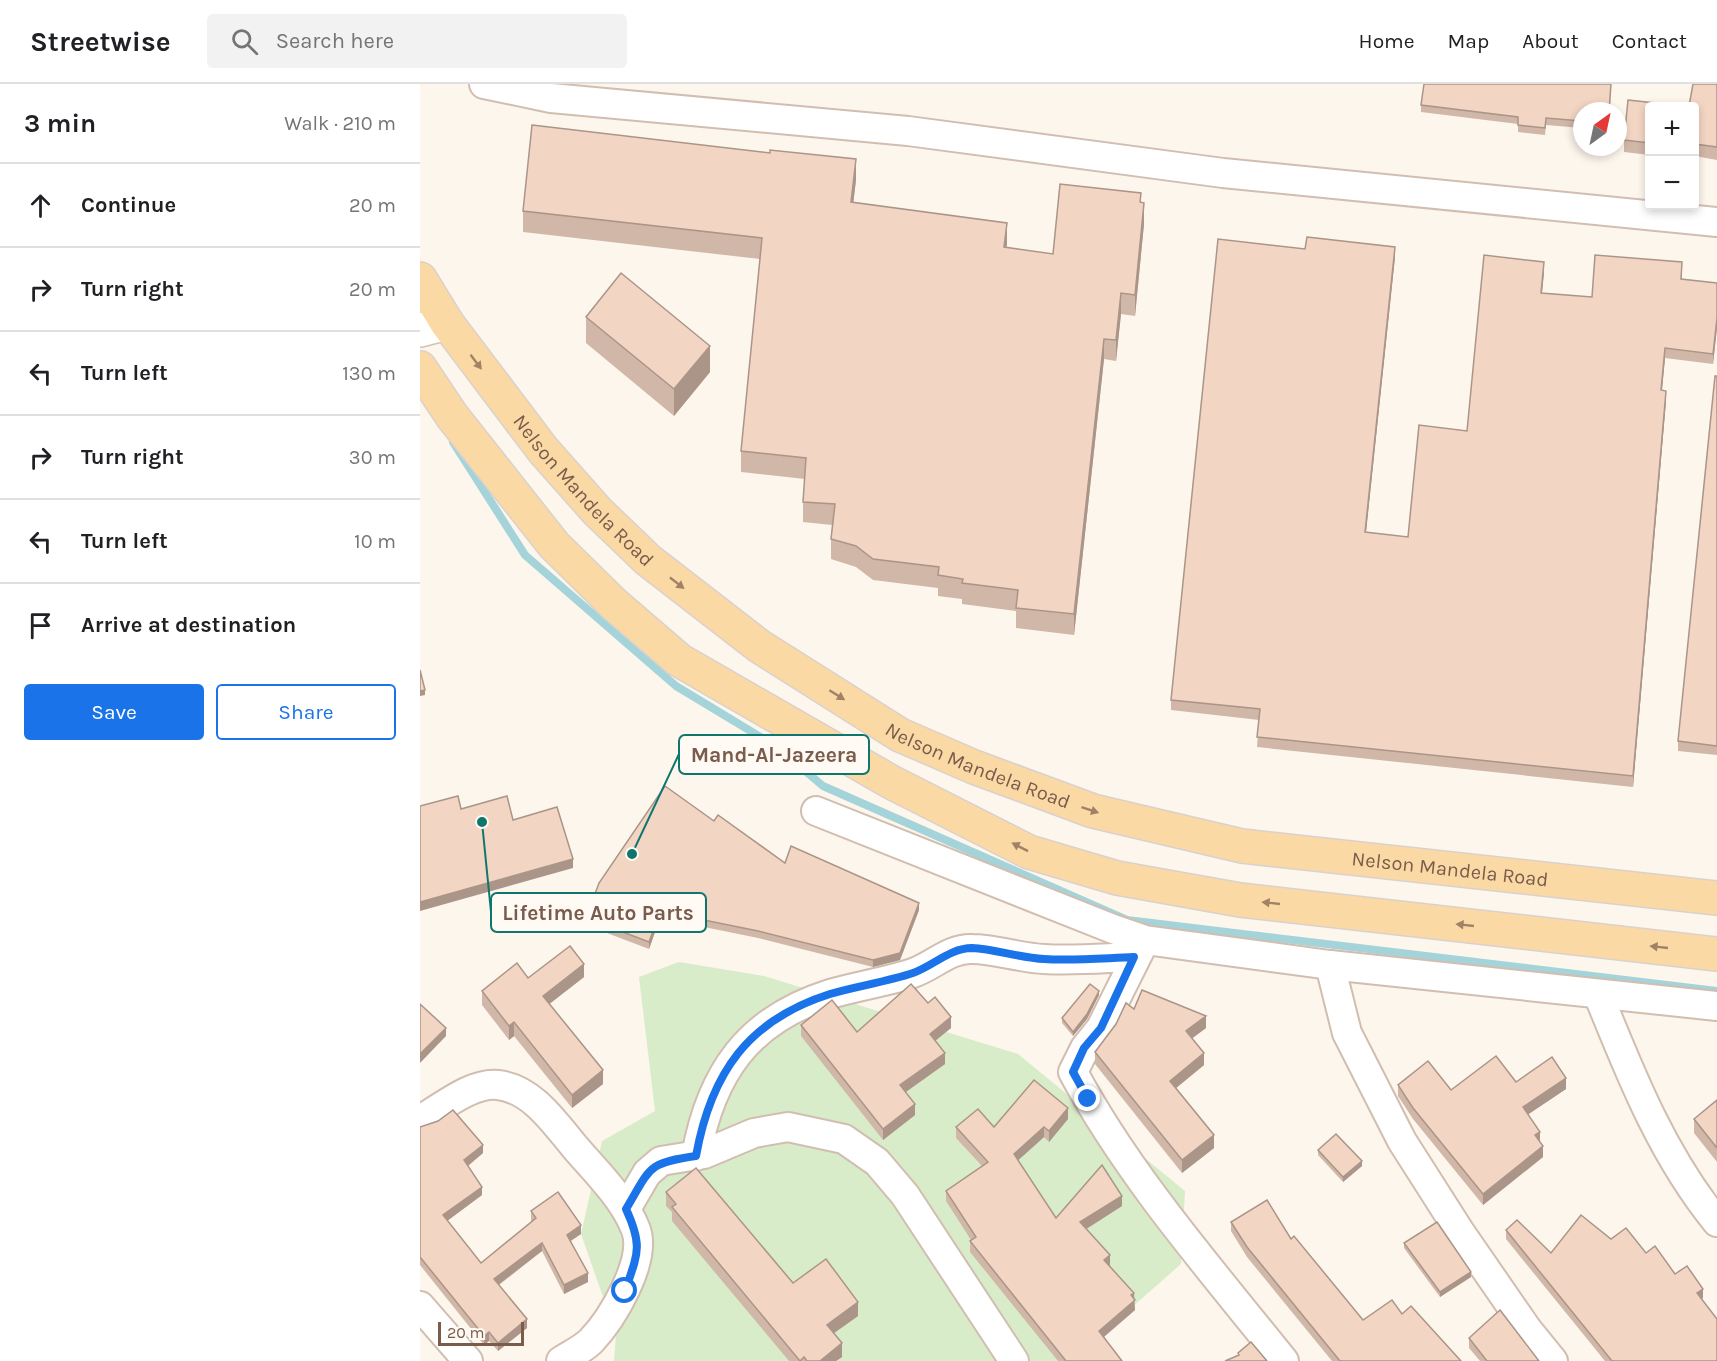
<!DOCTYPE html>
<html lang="en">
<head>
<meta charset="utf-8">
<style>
  body { margin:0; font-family:Karla,sans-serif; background:#f2f2f2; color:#202124 }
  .controls { position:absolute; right:18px; top:18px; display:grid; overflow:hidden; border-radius:6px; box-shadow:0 3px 9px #0003 }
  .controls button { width:54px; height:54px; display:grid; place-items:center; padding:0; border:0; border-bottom:2px solid #e0e0e0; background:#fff; color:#202124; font:30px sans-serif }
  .compass { position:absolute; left:1153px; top:18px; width:54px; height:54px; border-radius:50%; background:#fff; box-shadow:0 3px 9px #0003; rotate:33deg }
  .scale { position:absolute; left:18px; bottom:15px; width:86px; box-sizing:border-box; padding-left:6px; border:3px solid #7a5c4d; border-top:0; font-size:16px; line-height:21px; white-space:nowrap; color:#7a5c4d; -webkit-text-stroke:4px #fffaf3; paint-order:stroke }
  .stop { position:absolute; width:18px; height:18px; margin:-14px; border:4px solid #1a73e8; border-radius:50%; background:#fff }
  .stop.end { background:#1a73e8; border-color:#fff; box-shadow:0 2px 6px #0008 }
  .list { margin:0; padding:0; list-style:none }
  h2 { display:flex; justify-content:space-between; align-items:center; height:78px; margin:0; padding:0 24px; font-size:26px }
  h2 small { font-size:20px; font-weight:400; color:#757577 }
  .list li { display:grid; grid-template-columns:39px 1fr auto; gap:18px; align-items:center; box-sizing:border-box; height:84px; padding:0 24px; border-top:2px solid #e0e0e0 }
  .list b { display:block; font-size:22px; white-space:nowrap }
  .list em { font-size:20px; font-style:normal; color:#757577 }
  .actions { display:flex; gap:12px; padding:18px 24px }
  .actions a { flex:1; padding:14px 0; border:2px solid #1a73e8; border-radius:6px; text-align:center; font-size:21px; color:#1a73e8 }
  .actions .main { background:#1a73e8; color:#fff }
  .icon { flex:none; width:33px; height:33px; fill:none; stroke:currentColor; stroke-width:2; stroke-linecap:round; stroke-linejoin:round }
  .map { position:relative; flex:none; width:1297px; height:1277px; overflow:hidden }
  header { display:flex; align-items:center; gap:36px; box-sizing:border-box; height:84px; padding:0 30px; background:#fff; border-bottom:2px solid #e0e0e0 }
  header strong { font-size:28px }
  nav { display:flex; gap:33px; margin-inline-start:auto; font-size:21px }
  .search { width:420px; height:54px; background:#f2f2f2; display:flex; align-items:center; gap:15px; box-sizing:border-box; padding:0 21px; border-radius:6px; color:#757577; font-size:22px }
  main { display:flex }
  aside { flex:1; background:#fff }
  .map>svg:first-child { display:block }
  .green { fill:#d8ecc9 }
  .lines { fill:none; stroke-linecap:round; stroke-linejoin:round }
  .stream { stroke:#a5d3da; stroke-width:8 }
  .street-casing { stroke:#d1beb0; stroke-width:32 }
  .secondary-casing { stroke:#d6c0b0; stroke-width:36 }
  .primary-casing { stroke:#dad1cd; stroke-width:36 }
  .street { stroke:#fff; stroke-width:28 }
  .secondary { stroke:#fff; stroke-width:33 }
  .primary { stroke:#fbd9a5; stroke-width:33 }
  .wall { fill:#d1b7a8 }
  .shaded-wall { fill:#aa9588 }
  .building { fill:#f3d5c3; stroke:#aa9588; stroke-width:1.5 }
  .oneway { fill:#a18267 }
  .route { stroke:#1a73e8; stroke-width:8 }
  .labels { text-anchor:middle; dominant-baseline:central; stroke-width:5; stroke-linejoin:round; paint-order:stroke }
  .street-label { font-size:20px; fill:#7a5c4d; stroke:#fffaf3 }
  .leader { fill:none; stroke:#0f766e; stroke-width:2 }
  .callout-dot { fill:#0f766e; stroke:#fffaf3; stroke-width:2 }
  .callout { fill:#fffaf3; stroke:#0f766e; stroke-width:2 }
  .callout-label { font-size:21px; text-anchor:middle; font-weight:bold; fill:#7a5c4d }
</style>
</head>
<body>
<header>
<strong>Streetwise</strong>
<div class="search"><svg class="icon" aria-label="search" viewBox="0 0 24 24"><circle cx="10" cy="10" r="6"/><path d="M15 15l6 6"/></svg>Search here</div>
<nav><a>Home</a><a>Map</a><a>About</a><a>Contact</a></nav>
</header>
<main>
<aside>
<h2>3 min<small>Walk · 210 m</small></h2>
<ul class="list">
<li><svg class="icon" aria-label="ahead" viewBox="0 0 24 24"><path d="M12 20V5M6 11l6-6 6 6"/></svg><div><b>Continue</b></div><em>20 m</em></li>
<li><svg class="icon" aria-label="right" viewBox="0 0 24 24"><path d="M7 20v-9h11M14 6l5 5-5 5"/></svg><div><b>Turn right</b></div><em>20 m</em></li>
<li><svg class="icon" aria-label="left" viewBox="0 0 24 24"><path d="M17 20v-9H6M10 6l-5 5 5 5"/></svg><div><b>Turn left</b></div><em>130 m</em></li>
<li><svg class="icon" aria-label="right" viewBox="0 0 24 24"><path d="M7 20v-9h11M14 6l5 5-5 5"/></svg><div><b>Turn right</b></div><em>30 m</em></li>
<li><svg class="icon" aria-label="left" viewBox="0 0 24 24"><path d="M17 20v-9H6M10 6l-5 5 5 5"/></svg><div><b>Turn left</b></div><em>10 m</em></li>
<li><svg class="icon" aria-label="arrive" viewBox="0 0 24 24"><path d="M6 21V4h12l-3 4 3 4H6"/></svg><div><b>Arrive at destination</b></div></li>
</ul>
<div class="actions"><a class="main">Save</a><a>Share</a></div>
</aside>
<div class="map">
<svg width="1297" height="1277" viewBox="0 0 1297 1277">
  <rect width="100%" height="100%" fill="#fdf6ec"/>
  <!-- green -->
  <polygon class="green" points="259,878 344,892 598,970 765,1107 761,1180 651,1277 194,1277 196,1250 161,1150 182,1057 235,1027 219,893"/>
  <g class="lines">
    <!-- stream -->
    <polyline class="stream" points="33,358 105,471 256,602 357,663 403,702 707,836 1297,907"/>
    <!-- street casing -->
    <g class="street-casing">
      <g id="street">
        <polyline points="64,0 131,14 488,47 803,89 1297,138"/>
        <polyline points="396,727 693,845 725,856 910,881 1297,922"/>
        <path d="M723,860L681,944L665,964L653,988C708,1091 791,1186 864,1277"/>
        <polyline points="910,881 927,949 982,1057 1040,1148 1107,1245 1133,1277"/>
        <path d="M1178,910C1210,989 1242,1071 1297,1138"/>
        <path d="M0,1036C21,1024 52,998 78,1001C112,1005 134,1038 154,1062C176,1088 204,1114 216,1146C227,1177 192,1235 171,1257C163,1265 150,1271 141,1277"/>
        <path d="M276,1072C291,989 328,936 410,910C437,902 466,898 493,889C513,882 530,864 552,865C575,865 600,874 624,875C653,877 685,874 714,873"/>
        <polyline points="206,1125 227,1089 241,1077 284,1070 334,1049 368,1043 424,1055 457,1078 485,1111 594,1277"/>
        <polyline points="0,1222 48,1277"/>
      </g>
    </g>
    <!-- secondary casing -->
    <g class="secondary-casing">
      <polyline id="secondary" points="0,246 27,239"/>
    </g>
    <!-- primary casing -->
    <g class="primary-casing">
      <g id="primary">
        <path id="s1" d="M0,195L27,239L123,366L177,427L228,476L339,562L480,651L554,683L673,727L822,762L1297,814"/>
        <polyline points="0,284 32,332 134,461 194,520 259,576 471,698 609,768 697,794 820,816 1297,870"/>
      </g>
    </g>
    <!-- street -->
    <use href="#street" class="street"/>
    <!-- secondary -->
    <use href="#secondary" class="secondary"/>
    <!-- primary -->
    <use href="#primary" class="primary"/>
  </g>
  <!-- wall -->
  <g class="wall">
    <polygon points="1191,0 1190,27 1162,27 1162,44 1126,41 1125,51 1098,48 1098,40 1001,28 1001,21"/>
    <polygon points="1297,0 1297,76 1275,72 1275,22"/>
    <polygon points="1230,22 1230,71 1204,68 1204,56"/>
    <polygon points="436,96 433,118 587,160 586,163 633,170 721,119 724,140 715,232 701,230 696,277 684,275 654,551 596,544 596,527 542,520 542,515 518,512 518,504 453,496 436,483 411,475 411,455 412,441 383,438 383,418 385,395 321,388 321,367 340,175 103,148 103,127"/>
    <polygon points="885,165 975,173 946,448 988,453 1047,347 1124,188 1122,209 1172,213 1262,188 1262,195 1297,199 1297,244 1293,280 1245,274 1242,306 1246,317 1213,703 837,663 839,636 751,626 751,616"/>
    <polygon points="166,233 290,288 254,332 166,259"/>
    <polygon points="1297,292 1297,671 1258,667 1258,657"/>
    <polygon points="294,737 365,779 499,826 480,876 453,883 338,854 240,834 229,865 166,841 166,834"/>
    <polygon points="164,893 129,920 183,1000 152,1024 94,952 89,956 62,921 62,907 108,894"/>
    <polygon points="679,911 667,935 653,952 642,939 642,934"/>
    <polygon points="714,925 786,944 772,954 784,981 756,1004 794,1064 762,1089 675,980 675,968 696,940"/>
    <polygon points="381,941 437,948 531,944 515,957 525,980 486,1008 495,1031 463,1056 381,952"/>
    <polygon points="1096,998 1146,1005 1108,1030 1120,1058 1123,1073 1063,1121 993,1035 978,1012 978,1001 1031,1006"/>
    <polygon points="1297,1016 1297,1078 1274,1049 1274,1035"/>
    <polygon points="648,1035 629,1058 624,1053 598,1076 636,1134 702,1122 666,1145 690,1181 689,1182 714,1215 715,1226 684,1253 702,1277 638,1277 550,1168 550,1157 551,1156 526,1117 526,1107 562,1082 536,1054 536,1043 574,1043"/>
    <polygon points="0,1043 63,1069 48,1082 62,1111 27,1137 61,1179 112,1138 111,1136 111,1127 161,1150 151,1157 168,1198 144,1210 122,1167 79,1201 107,1244 78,1267 69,1257 64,1261 0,1181"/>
    <polygon points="898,1066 942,1082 923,1098 898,1071"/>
    <polygon points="246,1108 373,1199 438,1232 414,1249 422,1273 416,1277 369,1277 252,1137 252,1128 246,1122"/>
    <polygon points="811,1138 871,1155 943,1236 982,1230 1041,1277 912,1277 827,1173 811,1147"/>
    <polygon points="1086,1146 1131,1169 1191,1155 1226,1169 1255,1190 1283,1214 1282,1215 1297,1277 1185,1277 1086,1155"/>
    <polygon points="984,1159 1051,1193 1020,1213 984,1164"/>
    <polygon points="1049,1254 1119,1277 1060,1277 1049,1264"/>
  </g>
  <!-- shaded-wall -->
  <g class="shaded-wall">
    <polygon points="436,75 436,96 431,139 431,118"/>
    <polygon points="724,119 724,140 715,232 715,211"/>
    <polygon points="587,139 587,160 584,184 584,163"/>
    <polygon points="975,163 975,173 945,458 945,448"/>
    <polygon points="1124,178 1124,188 1121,219 1121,209"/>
    <polygon points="701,209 701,230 696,277 696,256"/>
    <polygon points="1297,234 1297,244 1293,280 1293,270"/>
    <polygon points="684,255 684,275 654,551 654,530"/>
    <polygon points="290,262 290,288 254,332 254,305"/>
    <polygon points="1245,264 1245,274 1241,316 1241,306"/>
    <polygon points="1246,307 1246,317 1213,703 1213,692"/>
    <polygon points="5,606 5,611 0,612 0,607"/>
    <polygon points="153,775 153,784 0,827 0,818"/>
    <polygon points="499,819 499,826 480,876 453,883 453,876"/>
    <polygon points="240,827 240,834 229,865 229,858"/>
    <polygon points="164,880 164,893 123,925 123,912"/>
    <polygon points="679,907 679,911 667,935 653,952 653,948"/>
    <polygon points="786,932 786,944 766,959 766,947"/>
    <polygon points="531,933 531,944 510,961 510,950"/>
    <polygon points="94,938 94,952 89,956 89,942"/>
    <polygon points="26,944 26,952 0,979 0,970"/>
    <polygon points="525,969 525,980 480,1012 480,1001"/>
    <polygon points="784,969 784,981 750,1009 750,997"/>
    <polygon points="183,986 183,1000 152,1024 152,1011"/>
    <polygon points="1146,994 1146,1005 1103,1034 1103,1023"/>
    <polygon points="495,1020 495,1031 463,1056 463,1045"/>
    <polygon points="648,1024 648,1035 629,1058 629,1047"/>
    <polygon points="624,1043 624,1053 594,1080 594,1070"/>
    <polygon points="1120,1048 1120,1059 1115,1051"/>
    <polygon points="794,1051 794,1064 762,1089 762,1076"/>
    <polygon points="63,1061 63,1069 44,1085 44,1076"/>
    <polygon points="1123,1062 1123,1073 1063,1121 1063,1110"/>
    <polygon points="942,1077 942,1082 923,1098 923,1093"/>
    <polygon points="62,1103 62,1111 23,1140 23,1131"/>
    <polygon points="702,1112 702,1122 660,1149 660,1138"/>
    <polygon points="161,1141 161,1150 147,1159 147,1151"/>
    <polygon points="122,1159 122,1167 74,1204 74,1195"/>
    <polygon points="690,1171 690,1181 684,1186 684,1176"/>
    <polygon points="1051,1188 1051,1193 1020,1213 1020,1208"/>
    <polygon points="168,1189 168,1198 144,1210 144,1201"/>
    <polygon points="1283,1205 1283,1214 1277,1218 1277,1209"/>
    <polygon points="714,1209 715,1226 679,1257 679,1247"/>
    <polygon points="438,1218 438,1232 407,1254 407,1241"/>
    <polygon points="107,1235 107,1244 78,1267 78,1259"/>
    <polygon points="69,1248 69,1257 64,1261 64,1252"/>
    <polygon points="422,1259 422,1273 416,1277 400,1277"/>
  </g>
  <!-- building -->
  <g class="building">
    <polygon points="1004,0 1191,0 1189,27 1162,27 1162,37 1126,34 1125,44 1098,41 1098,33 1001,21"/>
    <polygon points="1273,0 1297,0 1297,63 1275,60 1275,22 1269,22"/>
    <polygon points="1208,16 1264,22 1230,22 1230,59 1204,56"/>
    <polygon points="112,41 350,69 350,66 436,75 431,118 587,139 584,163 633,170 640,100 721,109 720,118 724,119 715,211 701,209 696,256 684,255 654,530 596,524 598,506 542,499 543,495 518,491 519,483 453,475 436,462 411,455 415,420 383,418 386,374 321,367 342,154 103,127"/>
    <polygon points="887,153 975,163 945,448 988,453 999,341 1047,347 1064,171 1124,178 1121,209 1172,213 1175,171 1262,178 1261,195 1297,199 1297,234 1293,270 1245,264 1241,306 1246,307 1213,692 837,653 840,625 751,616 798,155 885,165"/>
    <polygon points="201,189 290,262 254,305 166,233"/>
    <polygon points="1295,292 1297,292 1297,662 1258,657"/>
    <polygon points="0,586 5,606 0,607"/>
    <polygon points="245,702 294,737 298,731 365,779 371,762 499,819 480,869 453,876 338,847 240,827 229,858 166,834 179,799"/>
    <polygon points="38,712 41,725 87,712 93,736 137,723 153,775 0,818 0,722"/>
    <polygon points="150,862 164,880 123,912 183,986 152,1011 94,938 89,942 62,907 97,879 108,894"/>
    <polygon points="491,900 508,919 515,913 531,933 510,950 525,969 480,1001 495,1020 463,1045 381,941 412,916 437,948"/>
    <polygon points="670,900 679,907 667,930 653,948 642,934"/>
    <polygon points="722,906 786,932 766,947 784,969 750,997 794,1051 762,1076 675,968 696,940 706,919 714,925"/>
    <polygon points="0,920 26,944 0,970"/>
    <polygon points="1076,972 1096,998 1132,973 1146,994 1103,1023 1120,1048 1115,1051 1123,1062 1063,1110 993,1024 978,1001 1008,977 1031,1006"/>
    <polygon points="614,996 648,1024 629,1047 624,1043 594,1070 636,1134 682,1081 702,1112 660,1138 690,1171 684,1176 714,1209 711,1211 715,1216 679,1247 702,1277 646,1277 550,1157 556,1153 526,1107 568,1078 536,1043 558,1025 574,1043"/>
    <polygon points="1297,1016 1297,1064 1274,1035"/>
    <polygon points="33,1026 63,1061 44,1076 62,1103 23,1131 61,1179 116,1134 111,1127 138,1108 161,1141 147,1151 168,1189 144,1201 122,1159 74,1195 107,1235 78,1259 69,1248 64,1252 0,1173 0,1043 18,1037"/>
    <polygon points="916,1050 942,1077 923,1093 898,1066"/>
    <polygon points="276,1084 373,1199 406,1175 438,1218 407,1241 422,1259 400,1277 387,1277 384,1273 380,1277 252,1123 256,1120 246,1108"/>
    <polygon points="847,1116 871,1155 874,1152 943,1236 972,1216 982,1230 991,1222 1041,1277 920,1277 827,1163 811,1138"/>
    <polygon points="1161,1131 1191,1155 1206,1144 1226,1169 1235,1162 1255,1190 1267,1182 1283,1205 1277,1209 1297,1235 1297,1277 1192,1277 1086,1146 1097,1136 1131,1169"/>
    <polygon points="1017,1138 1051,1188 1020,1208 984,1159"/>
    <polygon points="1080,1226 1119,1277 1067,1277 1049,1254"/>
    <polygon points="831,1258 847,1277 805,1277 819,1271 818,1269"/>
  </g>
  <!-- one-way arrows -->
  <defs><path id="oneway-solid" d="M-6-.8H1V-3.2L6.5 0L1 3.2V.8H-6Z" transform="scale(1.5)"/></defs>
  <g class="oneway">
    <use href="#oneway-solid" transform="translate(56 278) rotate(53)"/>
    <use href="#oneway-solid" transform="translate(257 499) rotate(38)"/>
    <use href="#oneway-solid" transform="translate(417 611) rotate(32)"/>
    <use href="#oneway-solid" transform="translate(670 726) rotate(18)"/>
    <use href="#oneway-solid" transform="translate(600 763) rotate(-153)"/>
    <use href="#oneway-solid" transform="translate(851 819) rotate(-174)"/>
    <use href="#oneway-solid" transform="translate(1045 841) rotate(-174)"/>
    <use href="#oneway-solid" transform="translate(1239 863) rotate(-174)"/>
  </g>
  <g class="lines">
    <!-- route -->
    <path class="route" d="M205,1207C218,1169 223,1162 206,1125C231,1083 227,1079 276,1072C291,989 328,936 410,910C437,902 466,898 493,889C513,882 530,864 552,864C575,865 600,874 624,875C653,877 685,874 714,873L681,944L664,964L653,988L668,1015"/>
  </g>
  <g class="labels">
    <!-- street labels -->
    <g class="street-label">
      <text stroke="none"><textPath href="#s1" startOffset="268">Nelson Mandela Road</textPath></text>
      <text stroke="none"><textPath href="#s1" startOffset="754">Nelson Mandela Road</textPath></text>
      <text stroke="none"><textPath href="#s1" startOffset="1240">Nelson Mandela Road</textPath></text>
    </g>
  </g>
  <!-- callouts -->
  <path class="leader" d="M212 770L259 670M62 738L71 828"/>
  <g class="callout-dot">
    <circle cx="212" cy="770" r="6"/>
    <circle cx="62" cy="738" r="6"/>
  </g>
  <g class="callout">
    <rect x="259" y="651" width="190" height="39" rx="6"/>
    <rect x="71" y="809" width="215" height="39" rx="6"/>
  </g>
  <g class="callout-label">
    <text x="354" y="678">Mand-Al-Jazeera</text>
    <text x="178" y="836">Lifetime Auto Parts</text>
  </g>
</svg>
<div class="controls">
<button>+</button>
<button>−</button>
</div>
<svg class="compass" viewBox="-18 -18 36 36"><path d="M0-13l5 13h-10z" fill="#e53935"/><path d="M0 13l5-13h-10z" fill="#757577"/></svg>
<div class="scale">20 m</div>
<div class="stop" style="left:205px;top:1207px"></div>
<div class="stop end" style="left:668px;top:1015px"></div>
</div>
</main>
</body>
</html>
